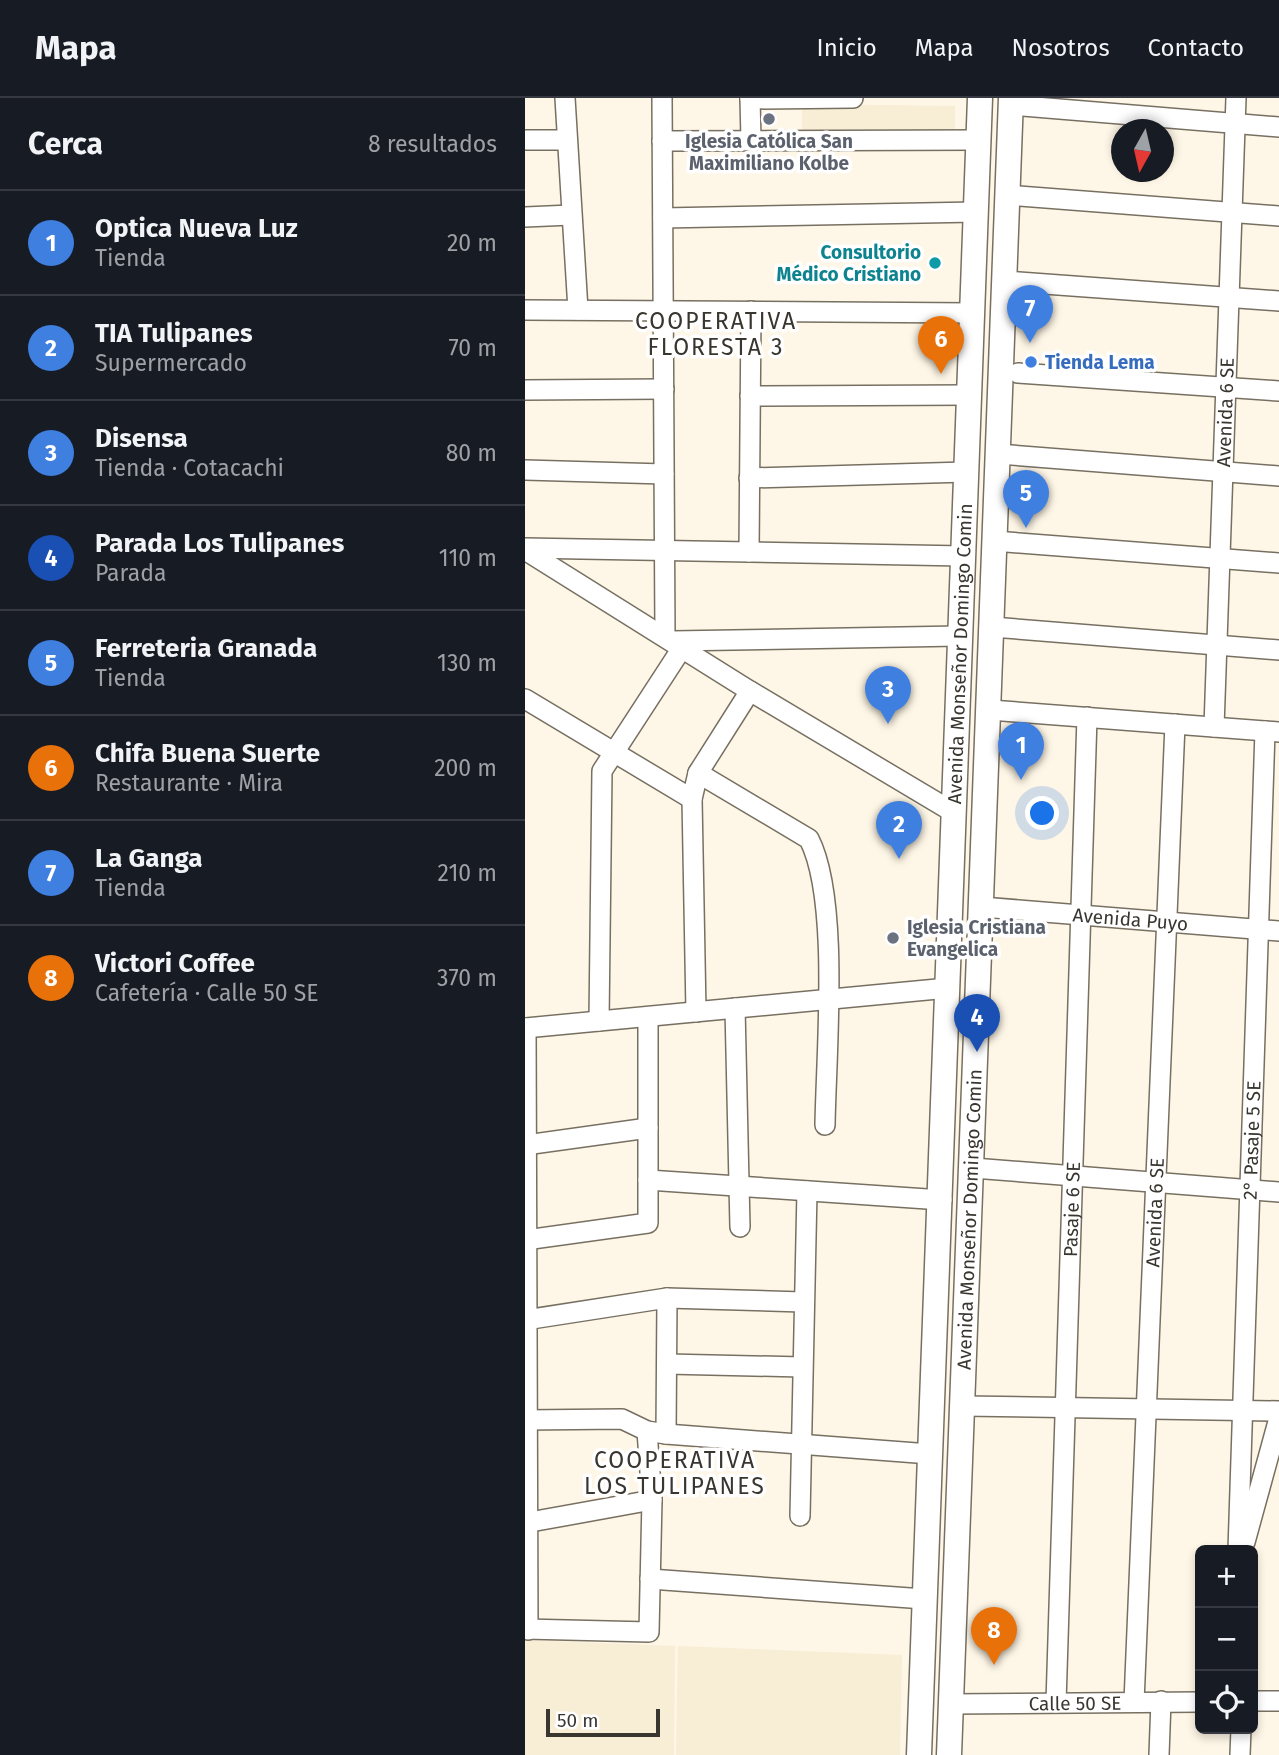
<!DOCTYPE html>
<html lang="es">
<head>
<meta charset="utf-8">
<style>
  body { margin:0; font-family:"Fira Sans",sans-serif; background:#242831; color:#f1f3f6 }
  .controls { position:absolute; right:21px; bottom:21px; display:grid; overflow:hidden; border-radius:10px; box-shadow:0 4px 10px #0003 }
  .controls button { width:63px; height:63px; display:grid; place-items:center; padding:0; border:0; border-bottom:2px solid #363941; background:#171b24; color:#f1f3f6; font:35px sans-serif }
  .compass { position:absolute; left:586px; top:21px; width:63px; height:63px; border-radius:50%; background:#171b24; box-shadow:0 4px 10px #0003; rotate:188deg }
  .scale { position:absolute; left:21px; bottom:18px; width:114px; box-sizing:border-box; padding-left:7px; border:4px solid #393630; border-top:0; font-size:19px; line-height:24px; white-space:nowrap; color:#393630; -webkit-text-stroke:5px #fff; paint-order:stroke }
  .you { position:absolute; left:518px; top:716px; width:24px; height:24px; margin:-18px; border:5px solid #fff; border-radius:50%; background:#1a73e8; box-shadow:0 0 0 10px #1a73e833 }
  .badge { display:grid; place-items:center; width:46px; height:46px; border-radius:50%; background:#2563eb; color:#fff; font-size:23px; font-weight:700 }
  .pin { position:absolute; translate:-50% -58px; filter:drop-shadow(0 2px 4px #0008) }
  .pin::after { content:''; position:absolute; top:37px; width:24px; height:21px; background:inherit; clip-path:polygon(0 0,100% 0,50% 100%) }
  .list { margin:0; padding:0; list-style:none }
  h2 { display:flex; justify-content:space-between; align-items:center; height:91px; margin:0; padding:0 28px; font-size:30px }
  h2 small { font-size:23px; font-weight:400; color:#9ea1a6 }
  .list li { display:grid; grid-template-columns:46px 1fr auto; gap:21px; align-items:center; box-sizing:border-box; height:105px; padding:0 28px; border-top:2px solid #363941 }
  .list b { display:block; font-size:26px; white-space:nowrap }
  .list p { margin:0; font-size:23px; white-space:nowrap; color:#9ea1a6 }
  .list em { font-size:23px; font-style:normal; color:#9ea1a6 }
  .icon { flex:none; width:38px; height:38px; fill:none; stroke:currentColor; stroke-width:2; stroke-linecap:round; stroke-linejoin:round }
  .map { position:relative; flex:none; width:754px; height:1657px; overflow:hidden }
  header { display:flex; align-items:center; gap:42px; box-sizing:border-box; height:98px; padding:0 35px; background:#171b24; border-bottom:2px solid #363941 }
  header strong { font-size:33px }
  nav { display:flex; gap:38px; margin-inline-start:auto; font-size:24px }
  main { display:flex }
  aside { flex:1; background:#171b24 }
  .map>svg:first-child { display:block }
  .built { fill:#f8edd5 }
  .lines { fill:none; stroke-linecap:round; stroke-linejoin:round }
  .minor-casing { stroke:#777062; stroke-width:22 }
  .major-casing { stroke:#777062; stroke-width:27 }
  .minor { stroke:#fff; stroke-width:19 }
  .major { stroke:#fff; stroke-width:24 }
  .worship-dot { fill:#6b7280; stroke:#fff; stroke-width:2.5 }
  .culture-dot { fill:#0f9aa8; stroke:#fff; stroke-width:2.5 }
  .shop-dot { fill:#3f7fe0; stroke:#fff; stroke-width:2.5 }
  .labels { text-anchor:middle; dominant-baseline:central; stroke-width:7; stroke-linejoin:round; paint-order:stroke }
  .worship-label { font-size:19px; font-weight:bold; fill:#5b616d; stroke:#fff }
  .culture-label { font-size:19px; font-weight:bold; fill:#0d838f; stroke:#fff; text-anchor:end }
  .shop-label { font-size:19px; font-weight:bold; fill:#366cbe; stroke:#fff; text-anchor:start }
  .street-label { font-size:19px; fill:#393630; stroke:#fff }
  .quarter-label { font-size:23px; letter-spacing:2px; fill:#393630; stroke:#fff }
</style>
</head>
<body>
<header>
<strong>Mapa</strong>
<nav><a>Inicio</a><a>Mapa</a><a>Nosotros</a><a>Contacto</a></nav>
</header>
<main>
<aside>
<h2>Cerca<small>8 resultados</small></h2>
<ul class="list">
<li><span class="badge" style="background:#3f7fe0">1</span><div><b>Optica Nueva Luz</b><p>Tienda</p></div><em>20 m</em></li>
<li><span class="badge" style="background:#3f7fe0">2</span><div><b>TIA Tulipanes</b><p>Supermercado</p></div><em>70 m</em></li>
<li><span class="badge" style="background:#3f7fe0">3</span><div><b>Disensa</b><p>Tienda · Cotacachi</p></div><em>80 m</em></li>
<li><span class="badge" style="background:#1a4fb4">4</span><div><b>Parada Los Tulipanes</b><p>Parada</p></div><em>110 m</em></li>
<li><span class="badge" style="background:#3f7fe0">5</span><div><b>Ferreteria Granada</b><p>Tienda</p></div><em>130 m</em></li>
<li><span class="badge" style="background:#e8710a">6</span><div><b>Chifa Buena Suerte</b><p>Restaurante · Mira</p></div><em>200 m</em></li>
<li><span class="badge" style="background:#3f7fe0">7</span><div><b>La Ganga</b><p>Tienda</p></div><em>210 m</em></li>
<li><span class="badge" style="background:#e8710a">8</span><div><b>Victori Coffee</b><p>Cafetería · Calle 50 SE</p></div><em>370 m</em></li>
</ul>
</aside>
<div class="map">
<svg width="754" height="1657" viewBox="0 0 754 1657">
  <rect width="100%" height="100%" fill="#fef6e6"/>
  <!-- built -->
  <g class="built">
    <polygon points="277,6 430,8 430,40 277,38"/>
    <polygon points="0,1542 150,1548 149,1657 0,1657"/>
    <polygon points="153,1548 377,1557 375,1657 151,1657"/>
  </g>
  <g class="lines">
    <!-- minor casing -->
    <g class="minor-casing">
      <g id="minor">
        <polyline points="40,0 53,212"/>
        <polyline points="137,0 140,539"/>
        <polyline points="225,0 226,42"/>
        <polyline points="225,1 328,0"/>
        <polyline points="486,7 754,29"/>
        <polyline points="0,42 42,42"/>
        <polyline points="137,43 453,42"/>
        <polyline points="482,97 754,118"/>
        <polyline points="0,119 46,117"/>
        <polyline points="138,120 451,114"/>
        <polyline points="479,183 754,203"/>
        <polyline points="0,212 447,215"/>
        <polyline points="493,275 754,293"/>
        <polyline points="0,292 139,291"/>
        <polyline points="225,298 444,297"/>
        <polyline points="473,356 754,378"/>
        <polyline points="0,372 139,376"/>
        <polyline points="224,380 441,374"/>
        <polyline points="469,443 754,465"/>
        <polyline points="0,450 439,458"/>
        <polyline points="0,452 225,593 428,714"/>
        <polyline points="224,454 226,213"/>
        <polyline points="467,529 754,552"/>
        <polyline points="148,543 434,538"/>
        <polyline points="0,601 167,701"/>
        <polyline points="465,612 754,634"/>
        <path id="s1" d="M689,629L711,0"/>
        <path d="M173,675L284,741C315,801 301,956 300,1027"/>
        <path id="s2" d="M457,809L754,833"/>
        <polyline points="210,910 215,1129"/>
        <polyline points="171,914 167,701 173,675 225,593"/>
        <polyline points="74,923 77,673 157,550"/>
        <polyline points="0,930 423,890"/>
        <polyline points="1,930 3,1532"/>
        <polyline points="0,1047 123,1030"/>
        <polyline points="448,1070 754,1094"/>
        <polyline points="123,1082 417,1102"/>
        <polyline points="0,1142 123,1125 123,919"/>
        <polyline points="0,1222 142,1200 278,1204"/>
        <polyline points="142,1266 277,1269"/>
        <polyline points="438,1308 754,1313"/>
        <polyline points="0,1322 97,1321 122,1333 141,1336 405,1356"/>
        <polyline points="141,1336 142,1200"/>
        <polyline points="275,1418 282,1093"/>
        <polyline points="0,1425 127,1402"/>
        <polyline points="720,1444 754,1320"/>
        <path id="s3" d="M713,1452L740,633"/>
        <polyline points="125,1481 399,1501"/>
        <polyline points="0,1531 124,1534 127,1402 122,1333"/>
        <polyline points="728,1603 754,1603"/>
        <path id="s4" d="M609,1604L650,626"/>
        <path id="s5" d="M531,1605L562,619"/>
        <path id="s6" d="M426,1606L675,1604"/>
        <polyline points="634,1657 636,1603"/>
        <polyline points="715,1657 716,1631"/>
      </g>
    </g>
    <!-- major casing -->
    <g class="major-casing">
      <g id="major">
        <path id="s7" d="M394,1657L455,0"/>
        <path id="s8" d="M424,1657L486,0"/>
      </g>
    </g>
    <!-- minor -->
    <use href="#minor" class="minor"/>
    <!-- major -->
    <use href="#major" class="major"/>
  </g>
  <!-- markers -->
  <g class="worship-dot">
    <circle cx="244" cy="21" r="7"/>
    <circle cx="368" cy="840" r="7"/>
  </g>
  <circle class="culture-dot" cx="410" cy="165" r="7"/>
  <circle class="shop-dot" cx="506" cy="264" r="7"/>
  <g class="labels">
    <!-- worship labels -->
    <g class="worship-label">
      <text x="244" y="43">Iglesia Católica San<tspan x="244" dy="22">Maximiliano Kolbe</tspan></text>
      <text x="382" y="829" text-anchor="start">Iglesia Cristiana<tspan x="382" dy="22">Evangelica</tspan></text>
    </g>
    <!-- culture labels -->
    <g class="culture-label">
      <text x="396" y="154">Consultorio<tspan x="396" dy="22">Médico Cristiano</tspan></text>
    </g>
    <!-- shop labels -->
    <g class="shop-label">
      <text x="520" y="264">Tienda Lema</text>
    </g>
    <!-- street labels -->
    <g class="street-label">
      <text stroke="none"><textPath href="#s1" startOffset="315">Avenida 6 SE</textPath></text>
      <text stroke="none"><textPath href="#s7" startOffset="1102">Avenida Monseñor Domingo Comin</textPath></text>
      <text stroke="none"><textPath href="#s2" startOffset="149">Avenida Puyo</textPath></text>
      <text stroke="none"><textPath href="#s3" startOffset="410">2° Pasaje 5 SE</textPath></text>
      <text stroke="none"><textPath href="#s5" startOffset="494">Pasaje 6 SE</textPath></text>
      <text stroke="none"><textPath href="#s4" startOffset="490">Avenida 6 SE</textPath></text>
      <text stroke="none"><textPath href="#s8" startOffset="536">Avenida Monseñor Domingo Comin</textPath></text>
      <text stroke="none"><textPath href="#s6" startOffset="124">Calle 50 SE</textPath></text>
    </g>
    <!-- quarter labels -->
    <g class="quarter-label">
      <text x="191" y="223">COOPERATIVA<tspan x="191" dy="26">FLORESTA 3</tspan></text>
      <text x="150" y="1362">COOPERATIVA<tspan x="150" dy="26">LOS TULIPANES</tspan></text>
    </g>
  </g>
</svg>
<div class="controls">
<button>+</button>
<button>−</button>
<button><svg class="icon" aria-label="locate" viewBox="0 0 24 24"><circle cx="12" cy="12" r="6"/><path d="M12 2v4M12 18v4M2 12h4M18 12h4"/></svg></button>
</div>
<svg class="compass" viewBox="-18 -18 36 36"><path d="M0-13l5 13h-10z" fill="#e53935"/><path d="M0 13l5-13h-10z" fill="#9ea1a6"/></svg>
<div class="scale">50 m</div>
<div class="you"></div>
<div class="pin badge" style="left:496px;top:682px;background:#3f7fe0">1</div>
<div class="pin badge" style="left:374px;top:761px;background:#3f7fe0">2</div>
<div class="pin badge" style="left:363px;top:626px;background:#3f7fe0">3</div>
<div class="pin badge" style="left:452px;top:954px;background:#1a4fb4">4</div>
<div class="pin badge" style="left:501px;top:430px;background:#3f7fe0">5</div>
<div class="pin badge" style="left:416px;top:276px;background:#e8710a">6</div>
<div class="pin badge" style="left:505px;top:245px;background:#3f7fe0">7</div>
<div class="pin badge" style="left:469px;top:1567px;background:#e8710a">8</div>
</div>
</main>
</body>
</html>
